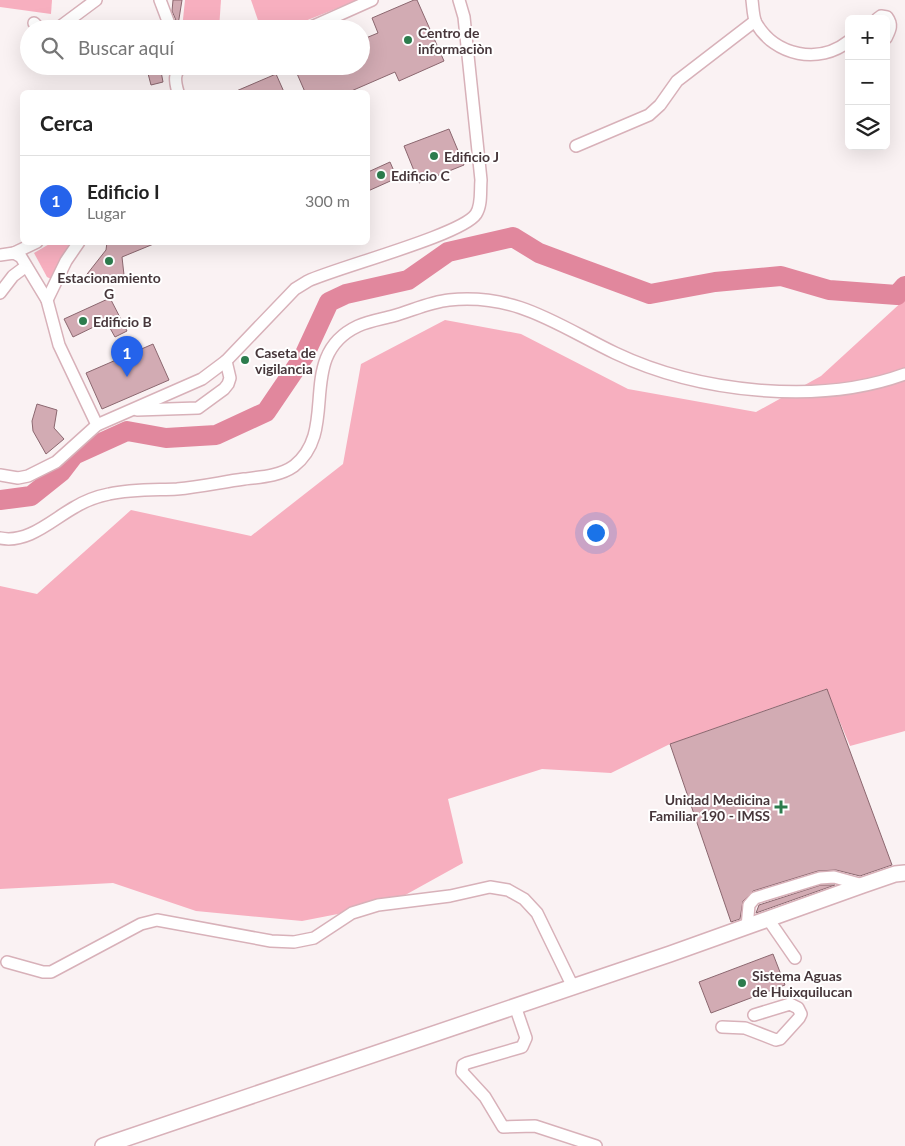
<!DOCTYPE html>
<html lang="es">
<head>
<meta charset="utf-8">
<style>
  body { margin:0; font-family:Lato,sans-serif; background:#f2f2f2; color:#222 }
  .controls { position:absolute; right:15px; top:15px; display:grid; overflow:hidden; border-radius:8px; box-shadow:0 5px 20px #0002 }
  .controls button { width:45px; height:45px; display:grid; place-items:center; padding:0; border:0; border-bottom:1px solid #e0e0e0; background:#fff; color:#222; font:25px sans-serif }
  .you { position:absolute; left:595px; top:532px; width:18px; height:18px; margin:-12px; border:4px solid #fff; border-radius:50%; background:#1a73e8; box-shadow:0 0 0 8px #1a73e833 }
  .badge { display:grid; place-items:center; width:32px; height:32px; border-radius:50%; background:#2563eb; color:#fff; font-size:16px; font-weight:700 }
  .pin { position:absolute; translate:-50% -41px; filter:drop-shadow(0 1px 2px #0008) }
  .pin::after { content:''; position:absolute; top:26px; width:18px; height:15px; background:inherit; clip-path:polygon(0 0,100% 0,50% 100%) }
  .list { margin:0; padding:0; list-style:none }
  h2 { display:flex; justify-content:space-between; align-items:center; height:65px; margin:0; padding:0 20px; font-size:21px }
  h2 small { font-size:16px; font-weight:400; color:#767676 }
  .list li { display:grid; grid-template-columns:32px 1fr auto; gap:15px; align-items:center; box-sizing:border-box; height:90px; padding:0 20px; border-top:1px solid #e0e0e0 }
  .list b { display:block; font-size:19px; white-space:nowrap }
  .list p { margin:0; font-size:16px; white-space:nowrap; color:#767676 }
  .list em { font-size:16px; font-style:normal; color:#767676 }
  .icon { flex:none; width:28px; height:28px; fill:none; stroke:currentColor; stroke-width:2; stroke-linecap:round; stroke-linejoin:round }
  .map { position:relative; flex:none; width:905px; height:1146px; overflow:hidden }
  .search { position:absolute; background:#fff; box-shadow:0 5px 20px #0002; left:20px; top:20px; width:350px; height:55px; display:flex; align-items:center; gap:12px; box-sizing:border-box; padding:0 18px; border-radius:28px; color:#767676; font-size:19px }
  .panel { position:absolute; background:#fff; box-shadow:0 5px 20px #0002; left:20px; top:90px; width:350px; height:155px; border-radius:8px }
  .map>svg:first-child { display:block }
  .green { fill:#f7afbf }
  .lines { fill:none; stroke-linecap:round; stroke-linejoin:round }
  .river { stroke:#e1879d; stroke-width:20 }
  .building { fill:#d2abb3; stroke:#8b676f }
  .minor-casing { stroke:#d8b1b9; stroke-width:14 }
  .major-casing { stroke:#d8b1b9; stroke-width:18 }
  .minor { stroke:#fff; stroke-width:11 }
  .major { stroke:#fff; stroke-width:15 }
  .poi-dot { fill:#2c7c4d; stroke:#fff; stroke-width:2 }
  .labels { text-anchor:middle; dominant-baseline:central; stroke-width:4; stroke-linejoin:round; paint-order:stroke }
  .poi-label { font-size:14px; font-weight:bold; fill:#47373b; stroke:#fff; text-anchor:start }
</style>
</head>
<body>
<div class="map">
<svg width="905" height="1146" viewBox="0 0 905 1146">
  <rect width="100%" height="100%" fill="#faf2f3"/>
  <!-- green -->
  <g class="green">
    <polygon points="0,0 52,0 51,14 0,7"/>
    <polygon points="185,0 221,0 219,29 182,29"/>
    <polygon points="251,0 358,0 285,29 261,29"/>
    <polygon points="51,243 71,243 51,279 47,277 34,253"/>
    <polygon points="905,299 905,731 850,746 826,689 670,744 611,773 542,769 448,799 463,863 389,904 302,921 196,911 113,883 0,889 0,586 37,594 131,510 251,536 343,464 361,364 445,320 521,334 628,389 756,412 821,376"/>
  </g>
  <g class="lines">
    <!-- river -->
    <polyline class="river" points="0,500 31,496 61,472 74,455 127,431 166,438 216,435 266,412 304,356 329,302 346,294 408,280 448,252 513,237 539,253 650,294 715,282 781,276 829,290 897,295 905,286"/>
  </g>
  <!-- building -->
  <g class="building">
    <polygon points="173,0 182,0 178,25 172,11"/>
    <polygon points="414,0 417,0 444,61 399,81 395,72 349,92 305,92 295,69 302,66 361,66 361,40 378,33 372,18"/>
    <polygon points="146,66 160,66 163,82 151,85"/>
    <polygon points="276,74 284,92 234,92"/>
    <polygon points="449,129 464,165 419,183 404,146"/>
    <polygon points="390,162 397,178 368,191 368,172"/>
    <polygon points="107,242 155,242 156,243 122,257 124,275 105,276 88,284 84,278 106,250"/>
    <polygon points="110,298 127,331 115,337 106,321 73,337 64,319"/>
    <polygon points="153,344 169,380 102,409 86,373"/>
    <polygon points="37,404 57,410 54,428 64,439 46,454 33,431 32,421"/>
    <polygon points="827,689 892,865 860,876 836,870 818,871 753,891 743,901 740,919 731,922 670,744"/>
    <polygon points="821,885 835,885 756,913 759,905"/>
    <polygon points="773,954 785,985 711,1013 699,982"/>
  </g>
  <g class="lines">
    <!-- minor casing -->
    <g class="minor-casing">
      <g id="minor">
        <polyline points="160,0 171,29"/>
        <path d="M752,0C753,7 753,17 756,23C775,56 819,65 849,41"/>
        <path d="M877,19L881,16L887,17C893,25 890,30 886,38"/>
        <polyline points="34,23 40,29"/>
        <polyline points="57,29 96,0"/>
        <polyline points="307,29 372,0"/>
        <polyline points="201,66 210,68 219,66"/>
        <path d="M178,92C175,82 173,72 183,66"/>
        <polyline points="576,146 649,115 660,105 677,81 755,21"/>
        <polyline points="14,253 37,242"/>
        <polyline points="0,255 14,253 21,257 47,300 59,345 97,425"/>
        <polyline points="0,293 13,276 25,267"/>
        <polyline points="47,300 66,261 79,242"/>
        <polyline points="137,410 198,408 224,389 228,384 230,378 226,361"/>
        <path d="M0,475L18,478L28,476L56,462L97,425L202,379L226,361L295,289L308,281C338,267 462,235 476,214C482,205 480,191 481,180L464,17L459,0"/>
        <path d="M0,538C28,544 53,519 75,507C85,501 99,496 109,494C131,489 156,490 177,489C200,487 222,482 244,479C261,477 280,476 294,466C341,429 294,356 358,326C369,321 382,319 393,316C411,311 430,302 449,300C517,293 557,325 615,353C697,392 818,406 905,374"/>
        <polyline points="768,919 795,958"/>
        <polyline points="747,927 749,905 755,898 820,878 834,877 863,885"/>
        <polyline points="7,962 43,972 51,972 141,924 157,920 271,941 294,942 314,938 352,913 378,905 450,896 490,887 508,890 524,899 537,913 573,987"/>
        <polyline points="515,1006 526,1038 522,1047 467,1063 463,1065 462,1072 485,1097 503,1127 535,1126 596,1146"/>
        <polyline points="722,1027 745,1028 776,1040 780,1039 799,1018 801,1014 798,1008 790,1004 754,1015"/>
      </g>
    </g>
    <!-- major casing -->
    <g class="major-casing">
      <polyline id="major" points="103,1146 670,954 863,885 895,874 905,873"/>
    </g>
    <!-- minor -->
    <use href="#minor" class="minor"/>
    <!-- major -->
    <use href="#major" class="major"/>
  </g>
  <!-- markers -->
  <g class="poi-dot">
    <circle cx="408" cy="40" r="5"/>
    <circle cx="434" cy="156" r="5"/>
    <circle cx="381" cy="175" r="5"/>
    <circle cx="109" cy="261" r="5"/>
    <circle cx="83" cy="321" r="5"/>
    <circle cx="245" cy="360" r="5"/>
    <path d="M778.5 799.5h5v5h5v5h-5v5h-5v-5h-5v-5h5z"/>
    <circle cx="742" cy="983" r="5"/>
  </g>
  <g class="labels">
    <!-- poi labels -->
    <g class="poi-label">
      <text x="418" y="32">Centro de<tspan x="418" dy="16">informaciòn</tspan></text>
      <text x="444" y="156">Edificio J</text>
      <text x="391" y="175">Edificio C</text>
      <text x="109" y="277" text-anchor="middle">Estacionamiento<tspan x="109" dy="16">G</tspan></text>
      <text x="93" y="321">Edificio B</text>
      <text x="255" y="352">Caseta de<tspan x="255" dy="16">vigilancia</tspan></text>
      <text x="770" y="799" text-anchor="end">Unidad Medicina<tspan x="770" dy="16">Familiar 190 - IMSS</tspan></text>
      <text x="752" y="975">Sistema Aguas<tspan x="752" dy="16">de Huixquilucan</tspan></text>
    </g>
  </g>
</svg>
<div class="controls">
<button>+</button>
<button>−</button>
<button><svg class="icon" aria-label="layers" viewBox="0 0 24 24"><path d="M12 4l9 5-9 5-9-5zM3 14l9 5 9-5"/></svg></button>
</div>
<div class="you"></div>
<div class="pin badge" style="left:127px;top:377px">1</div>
<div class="search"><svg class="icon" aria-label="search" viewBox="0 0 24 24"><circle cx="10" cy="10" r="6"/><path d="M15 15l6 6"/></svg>Buscar aquí</div>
<section class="panel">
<h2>Cerca<small></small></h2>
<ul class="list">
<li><span class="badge">1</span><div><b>Edificio I</b><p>Lugar</p></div><em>300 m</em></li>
</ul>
</section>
</div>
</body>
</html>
